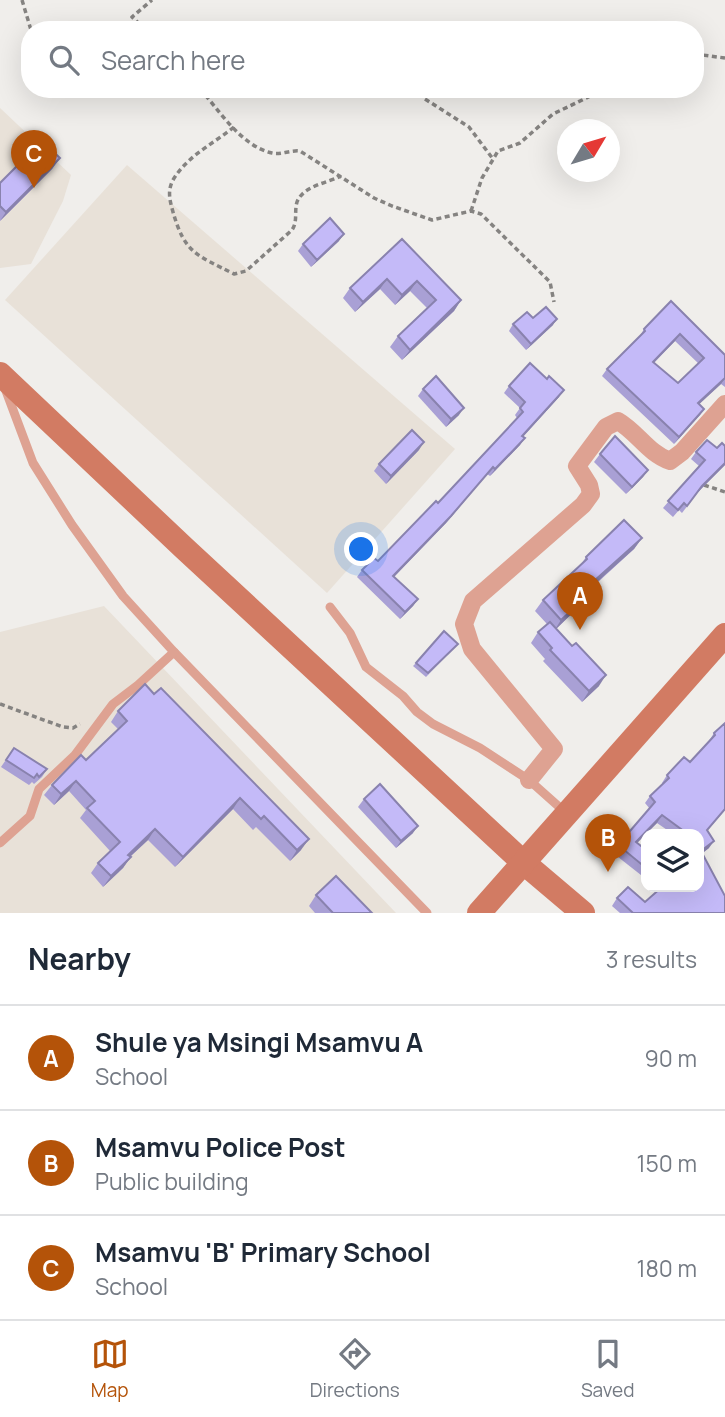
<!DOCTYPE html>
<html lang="en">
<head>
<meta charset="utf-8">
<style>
  body { margin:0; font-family:Manrope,sans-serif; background:#f2f2f3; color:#1f2937 }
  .controls { position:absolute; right:21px; bottom:21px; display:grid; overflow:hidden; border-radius:14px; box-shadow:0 7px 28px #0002 }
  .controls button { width:63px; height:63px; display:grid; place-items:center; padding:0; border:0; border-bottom:2px solid #e0e1e3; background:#fff; color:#1f2937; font:35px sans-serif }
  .compass { position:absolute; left:557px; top:119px; width:63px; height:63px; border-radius:50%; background:#fff; box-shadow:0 7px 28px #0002; rotate:52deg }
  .you { position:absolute; left:362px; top:550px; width:24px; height:24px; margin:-18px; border:5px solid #fff; border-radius:50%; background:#1a73e8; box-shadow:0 0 0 10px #1a73e833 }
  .badge { display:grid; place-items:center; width:46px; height:46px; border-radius:50%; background:#b45309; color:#fff; font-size:23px; font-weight:700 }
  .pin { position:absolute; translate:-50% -58px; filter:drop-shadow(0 2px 4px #0008) }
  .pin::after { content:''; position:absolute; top:37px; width:24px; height:21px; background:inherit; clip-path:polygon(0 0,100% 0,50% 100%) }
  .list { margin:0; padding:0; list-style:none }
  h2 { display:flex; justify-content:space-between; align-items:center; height:91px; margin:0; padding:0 28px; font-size:30px }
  h2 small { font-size:23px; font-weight:400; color:#747a83 }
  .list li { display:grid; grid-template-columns:46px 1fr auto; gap:21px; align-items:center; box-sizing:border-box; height:105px; padding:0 28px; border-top:2px solid #e0e1e3 }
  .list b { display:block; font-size:26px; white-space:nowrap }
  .list p { margin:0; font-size:23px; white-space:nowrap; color:#747a83 }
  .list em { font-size:23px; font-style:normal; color:#747a83 }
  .icon { flex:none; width:38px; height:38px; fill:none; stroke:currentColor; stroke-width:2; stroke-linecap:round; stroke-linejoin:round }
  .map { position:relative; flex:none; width:725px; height:913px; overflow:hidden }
  .search { position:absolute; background:#fff; box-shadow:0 7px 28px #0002; left:21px; right:21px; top:21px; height:77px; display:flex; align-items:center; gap:18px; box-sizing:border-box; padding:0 24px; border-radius:28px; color:#747a83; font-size:26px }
  .sheet { height:406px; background:#fff }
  nav { display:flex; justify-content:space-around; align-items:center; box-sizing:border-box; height:98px; border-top:2px solid #e0e1e3; background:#fff; font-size:19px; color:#747a83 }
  nav a { display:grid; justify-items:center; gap:4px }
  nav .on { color:#b45309 }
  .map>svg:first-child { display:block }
  .built { fill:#e8e1d8 }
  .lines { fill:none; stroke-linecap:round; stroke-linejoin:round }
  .path { stroke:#858381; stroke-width:3.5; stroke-dasharray:5 3.5; stroke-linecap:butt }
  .lane { stroke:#dea292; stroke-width:9 }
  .street { stroke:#dea292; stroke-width:18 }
  .secondary { stroke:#d27b63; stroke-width:24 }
  .wall { fill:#a9a0d5; fill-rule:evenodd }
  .shaded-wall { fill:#8982ae }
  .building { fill:#c4baf8; stroke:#8982ae; stroke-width:2; fill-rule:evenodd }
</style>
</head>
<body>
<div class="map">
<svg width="725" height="913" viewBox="0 0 725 913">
  <rect width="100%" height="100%" fill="#f0eeeb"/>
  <!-- built -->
  <g class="built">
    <polygon points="0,108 71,175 63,201 31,264 0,268"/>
    <polygon points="127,165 455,449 327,593 5,300"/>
    <polygon points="104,606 396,913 0,913 0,632"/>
  </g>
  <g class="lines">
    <!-- path -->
    <g class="path">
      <polyline points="22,0 31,30"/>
      <polyline points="146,30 132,17 152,0"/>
      <polyline points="695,54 725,58"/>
      <path d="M200,89C220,111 241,146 272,153C281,155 290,150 300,151L374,198L392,206L432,220L471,211L481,214L550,282L554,302"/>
      <polyline points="425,99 469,127 493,159"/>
      <path d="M234,127C213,144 187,156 173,180C167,191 170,201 173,212C185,254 197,255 234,274L246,271L292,230C298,221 294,212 297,202C303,186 327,183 341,176"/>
      <polyline points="471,211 482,178 498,151 520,143 553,114 605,89"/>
      <polyline points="704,485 725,492"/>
      <polyline points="0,704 63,727 73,728 80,724"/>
    </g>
    <!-- lane -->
    <g class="lane">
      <polyline points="6,391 33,463 72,525 123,596 174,652 427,913"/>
      <polyline points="330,607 350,633 366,667 403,696 417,712 433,724 480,748 529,780 566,813"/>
      <polyline points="0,843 30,816 39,789 75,755 113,704 138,685 174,652"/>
    </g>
    <!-- street -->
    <path class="street" d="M529,780L554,749L472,649L464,624L473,601L583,505L591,494L589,485L577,466L606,427L618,421C637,432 649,454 670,461L682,452L725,404"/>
    <!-- secondary -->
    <g class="secondary">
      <polyline points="0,374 184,548 524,863 583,913"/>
      <polyline points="479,913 725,635"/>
    </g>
  </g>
  <!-- wall -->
  <g class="wall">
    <polygon points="60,158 52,169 0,221 0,183"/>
    <polygon points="402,239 461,300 454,311 402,360 390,347 398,336 427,308 410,291 395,305 380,289 355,312 343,298 350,288"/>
    <polygon points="339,241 311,267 298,251 303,244"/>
    <path d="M671,301L725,355V387L721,384L699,404L704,409L674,444L602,376L607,369L640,336L644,329ZM675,341L699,364L678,383L654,363Z"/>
    <polygon points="513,324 553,325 526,350 509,331"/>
    <polygon points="509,386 559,397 523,437 520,445 490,476 487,474 446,523 394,577 418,599 413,606 400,619 357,577 362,570 378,561 438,503 517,418 515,415 520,408 504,393"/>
    <polygon points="423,389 459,415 446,427 418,396"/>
    <polygon points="725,446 725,465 697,493 682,513 679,510 673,517 663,508 699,466 691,459 696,452"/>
    <polygon points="419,450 386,484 374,471 379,464"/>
    <polygon points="600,454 648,470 643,477 626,494 594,462"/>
    <polygon points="642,538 634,549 597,583 591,595 556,629 599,686 582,702 543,661 545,659 531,643 538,632 547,624 535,611 543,600 580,566 586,557"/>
    <polygon points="458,644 426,677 413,666 416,663"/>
    <polygon points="145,684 301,850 290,861 256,827 253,830 233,809 175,867 148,840 130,857 123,868 103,887 91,873 98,863 110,851 80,818 86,810 69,791 54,805 44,795 52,785 86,760 118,729 111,722 118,711"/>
    <polygon points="725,723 725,810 707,831 709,848 702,853 725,913 620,913 612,906 617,898 645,902 659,890 656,887 699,887 699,834 673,834 657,823 637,843 646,850 646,879 613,853 650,809 645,803 650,796 663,784 662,783 667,775 690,762 709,741 714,733"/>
    <polygon points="14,748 47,769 42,777 34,784 32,782 29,785 1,767"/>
    <polygon points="364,799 413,833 396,848 358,807"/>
    <polygon points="316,895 372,913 315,913 309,906"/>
  </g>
  <!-- shaded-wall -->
  <g class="shaded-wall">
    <polygon points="60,158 52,169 0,221 6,212"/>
    <polygon points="344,234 339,241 311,267 317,260"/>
    <polygon points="387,279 380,289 355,312 363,302"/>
    <polygon points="417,281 410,291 395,305 402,295"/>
    <polygon points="461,300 454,311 402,360 410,350"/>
    <polygon points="557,319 553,325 526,350 531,344"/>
    <polygon points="680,334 675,341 648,368 653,362"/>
    <polygon points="725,378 721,384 694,409 698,403"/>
    <polygon points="564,390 559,397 517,443 522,436"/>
    <polygon points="464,408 459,415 446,427 451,419"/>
    <polygon points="704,409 700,415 674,444 679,437"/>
    <polygon points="525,438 520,445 490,476 495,469"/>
    <polygon points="424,442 419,450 386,484 391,476"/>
    <polygon points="725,463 725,465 697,493 682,513 702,486"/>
    <polygon points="493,467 446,523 388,583 393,576"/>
    <polygon points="648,470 643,477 626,494 632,487"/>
    <polygon points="642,538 634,549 587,591 595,580"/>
    <polygon points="599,585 591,595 554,631 561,620"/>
    <polygon points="418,599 413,606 400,619 405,612"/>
    <polygon points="606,675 599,686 582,702 589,691"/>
    <polygon points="76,781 69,791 54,805 61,794"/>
    <polygon points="240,798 233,809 175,867 183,857"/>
    <polygon points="662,815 657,823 631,849 636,842"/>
    <polygon points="418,826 413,833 396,848 401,841"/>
    <polygon points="155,829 148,840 121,865 128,855"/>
    <polygon points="309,839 301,850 290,861 297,850"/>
    <polygon points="714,841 709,848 699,856 701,851"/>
    <polygon points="131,857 123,868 103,887 111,876"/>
  </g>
  <!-- building -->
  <g class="building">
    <polygon points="42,141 60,158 6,212 0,206 0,183"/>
    <polygon points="330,218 344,234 317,260 303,244"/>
    <polygon points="402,239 461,300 410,350 398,336 436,300 417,281 402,295 387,279 363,302 350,288"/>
    <path d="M671,301L725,355V378L698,403L704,409L679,437L607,369L645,331L644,329ZM680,334L704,358L678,383L653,362Z"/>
    <polygon points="546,307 557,319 531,344 513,324 527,312 533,318"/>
    <polygon points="530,363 547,379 549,376 564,390 522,436 525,438 495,469 493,467 451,516 393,576 418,599 405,612 362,570 374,558 378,561 436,501 438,503 523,412 520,408 525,402 509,386"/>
    <polygon points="436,376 464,408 451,419 423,389"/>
    <polygon points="412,430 424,442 391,476 379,464"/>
    <polygon points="615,436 648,470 632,487 600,454"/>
    <polygon points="707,440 717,448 722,443 725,446 725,463 702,486 687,506 684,503 678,510 668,501 705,460 696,452"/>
    <polygon points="624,520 642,538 595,580 599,585 561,620 543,600 587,559 586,557"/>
    <polygon points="550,622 572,646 576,643 606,675 589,691 550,650 552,648 538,632"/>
    <polygon points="444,631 458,644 428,673 416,663"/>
    <polygon points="145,684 154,694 161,688 309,839 297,850 264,816 261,819 240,798 183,857 155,829 128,855 131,857 111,876 98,863 120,842 87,808 95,801 76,781 61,794 52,785 81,755 86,760 127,721 118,711"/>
    <polygon points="725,723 725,809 707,830 714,841 701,851 725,896 725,913 633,913 617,898 628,887 645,902 662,887 699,887 699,834 682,834 685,832 662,815 636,842 646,850 646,868 618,845 655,802 650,796 669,778 667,775 684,757 690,762 715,735 714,733"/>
    <polygon points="14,748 47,769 39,777 37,774 34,778 6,760"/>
    <polygon points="380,784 418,826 401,841 364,799"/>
    <polygon points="336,876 372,913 333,913 316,895"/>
  </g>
</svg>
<div class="controls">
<button><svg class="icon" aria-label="layers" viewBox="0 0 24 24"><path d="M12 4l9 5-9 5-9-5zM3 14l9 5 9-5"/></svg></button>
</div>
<svg class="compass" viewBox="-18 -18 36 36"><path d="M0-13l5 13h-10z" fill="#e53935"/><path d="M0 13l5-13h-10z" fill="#747a83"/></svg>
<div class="you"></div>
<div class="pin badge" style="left:580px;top:630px">A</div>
<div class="pin badge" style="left:608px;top:872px">B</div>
<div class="pin badge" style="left:34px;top:188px">C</div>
<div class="search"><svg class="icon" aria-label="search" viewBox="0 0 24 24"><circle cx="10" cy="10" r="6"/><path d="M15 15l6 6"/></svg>Search here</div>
</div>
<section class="sheet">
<h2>Nearby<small>3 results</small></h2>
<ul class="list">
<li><span class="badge">A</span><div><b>Shule ya Msingi Msamvu A</b><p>School</p></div><em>90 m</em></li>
<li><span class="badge">B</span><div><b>Msamvu Police Post</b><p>Public building</p></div><em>150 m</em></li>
<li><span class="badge">C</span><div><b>Msamvu 'B' Primary School</b><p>School</p></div><em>180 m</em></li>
</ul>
</section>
<nav>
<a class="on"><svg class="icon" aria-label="map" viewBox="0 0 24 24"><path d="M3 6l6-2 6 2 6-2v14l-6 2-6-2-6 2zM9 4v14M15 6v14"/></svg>Map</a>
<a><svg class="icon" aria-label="directions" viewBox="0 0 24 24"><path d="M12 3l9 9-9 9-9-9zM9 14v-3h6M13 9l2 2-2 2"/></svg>Directions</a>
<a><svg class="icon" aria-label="saved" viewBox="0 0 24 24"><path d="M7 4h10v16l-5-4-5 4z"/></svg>Saved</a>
</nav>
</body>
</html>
